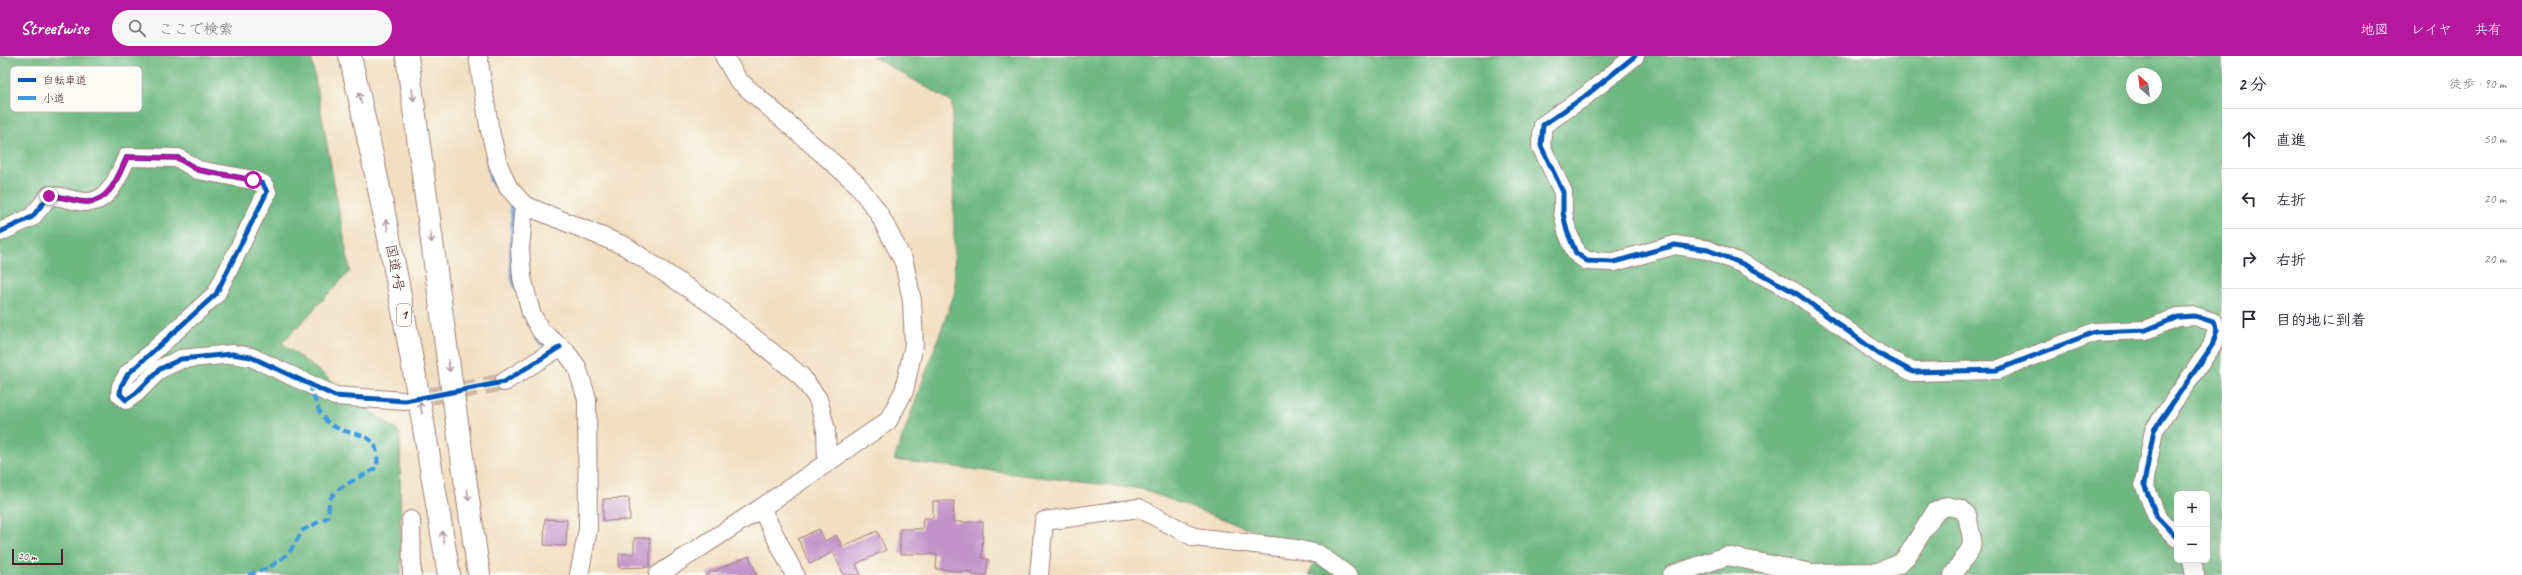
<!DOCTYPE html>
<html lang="ja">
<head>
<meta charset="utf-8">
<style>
  body { margin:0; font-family:Caveat,"Klee One",sans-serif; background:#f7f7f7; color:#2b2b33 }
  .controls { position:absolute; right:12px; bottom:12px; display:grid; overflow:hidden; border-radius:6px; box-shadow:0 4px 16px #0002 }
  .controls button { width:36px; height:36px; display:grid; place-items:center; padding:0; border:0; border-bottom:1px solid #e1e1e2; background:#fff; color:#2b2b33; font:20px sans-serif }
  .compass { position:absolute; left:2126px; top:12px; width:36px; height:36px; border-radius:50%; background:#fff; box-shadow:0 4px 16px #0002; rotate:333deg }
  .scale { position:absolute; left:12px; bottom:10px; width:51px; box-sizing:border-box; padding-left:4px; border:2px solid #4a1f2b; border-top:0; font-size:11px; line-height:14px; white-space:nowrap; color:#4a1f2b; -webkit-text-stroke:3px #fdfcf7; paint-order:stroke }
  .stop { position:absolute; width:12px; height:12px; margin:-9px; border:3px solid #b5179e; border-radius:50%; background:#fff }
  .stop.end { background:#b5179e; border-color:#fff; box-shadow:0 1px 4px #0008 }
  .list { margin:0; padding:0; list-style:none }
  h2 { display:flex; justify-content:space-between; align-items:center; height:52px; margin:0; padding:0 16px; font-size:17px }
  h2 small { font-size:13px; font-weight:400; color:#7c7c81 }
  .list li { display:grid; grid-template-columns:26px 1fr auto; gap:12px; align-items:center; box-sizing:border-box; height:60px; padding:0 16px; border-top:1px solid #e1e1e2 }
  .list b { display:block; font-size:15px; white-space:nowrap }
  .list em { font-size:13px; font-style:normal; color:#7c7c81 }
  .icon { flex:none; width:22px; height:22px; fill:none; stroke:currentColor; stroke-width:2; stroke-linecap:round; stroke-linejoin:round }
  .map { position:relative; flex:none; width:2222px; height:519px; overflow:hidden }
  header { display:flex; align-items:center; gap:24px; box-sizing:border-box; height:56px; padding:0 20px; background:#b5179e; color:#fff }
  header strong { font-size:19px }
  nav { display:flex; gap:22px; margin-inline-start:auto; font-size:14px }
  .search { width:280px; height:36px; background:#f7f7f7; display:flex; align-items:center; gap:10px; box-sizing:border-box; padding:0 14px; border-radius:22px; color:#7c7c81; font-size:15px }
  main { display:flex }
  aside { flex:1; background:#fff }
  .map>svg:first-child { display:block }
  .forest { fill:#6db881; stroke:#5c6c56; fill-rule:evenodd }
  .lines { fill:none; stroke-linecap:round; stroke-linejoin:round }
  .stream { stroke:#6d9bd5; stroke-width:5 }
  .building { fill:#c394ca }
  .street-tunnel { stroke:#d0b9a3; stroke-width:18; stroke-dasharray:18 9; stroke-linecap:butt }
  .street-casing { stroke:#9e7f76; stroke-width:20 }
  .highway-casing { stroke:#9e7f76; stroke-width:24 }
  .street { stroke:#fff; stroke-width:18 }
  .highway { stroke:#fff; stroke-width:22 }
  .quiet { stroke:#409be1; stroke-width:4; stroke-dasharray:8 4; stroke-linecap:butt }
  .cycleway-casing { stroke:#fdfcf7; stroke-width:8 }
  .cycleway { stroke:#0057b8; stroke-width:5 }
  .oneway { stroke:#ae9aa0 }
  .route { stroke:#b5179e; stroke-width:5 }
  .labels { text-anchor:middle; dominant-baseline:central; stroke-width:3; stroke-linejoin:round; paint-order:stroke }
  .shield { fill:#fdfcf7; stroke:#806168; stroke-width:1 }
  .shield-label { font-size:13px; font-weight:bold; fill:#4a1f2b }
  .street-label { font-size:14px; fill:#4a1f2b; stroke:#fdfcf7 }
  .key { fill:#fdfcf7; stroke:#c7baba; stroke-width:1 }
  .key-label { font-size:11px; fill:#4a1f2b }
</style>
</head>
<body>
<header>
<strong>Streetwise</strong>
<div class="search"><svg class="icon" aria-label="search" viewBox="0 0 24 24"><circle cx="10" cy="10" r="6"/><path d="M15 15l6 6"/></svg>ここで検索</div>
<nav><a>地図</a><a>レイヤ</a><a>共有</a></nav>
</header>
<main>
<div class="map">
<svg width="2222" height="519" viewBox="0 0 2222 519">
  <rect width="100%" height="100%" fill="#fdfcf7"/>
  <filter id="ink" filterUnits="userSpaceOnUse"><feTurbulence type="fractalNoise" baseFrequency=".025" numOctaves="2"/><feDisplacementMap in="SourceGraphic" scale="8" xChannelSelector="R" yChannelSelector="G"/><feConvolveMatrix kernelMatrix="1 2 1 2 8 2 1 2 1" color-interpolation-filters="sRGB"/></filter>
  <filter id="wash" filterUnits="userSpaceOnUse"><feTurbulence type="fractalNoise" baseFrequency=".012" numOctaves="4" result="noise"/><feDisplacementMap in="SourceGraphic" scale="16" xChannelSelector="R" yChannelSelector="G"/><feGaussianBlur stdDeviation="0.9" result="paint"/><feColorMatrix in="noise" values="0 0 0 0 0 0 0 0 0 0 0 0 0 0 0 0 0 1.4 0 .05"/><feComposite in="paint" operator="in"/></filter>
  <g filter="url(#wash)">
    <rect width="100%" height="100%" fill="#f1dfc1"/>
    <!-- forest -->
    <g class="forest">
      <polygon points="0,0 311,0 350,215 282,287 400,377 401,519 0,519"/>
      <path d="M872,0H2222V519H1309L1318,498L1141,433L894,404L955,236L952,46ZM2132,18H2156V42H2132ZM2177,438H2207V504H2177Z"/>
    </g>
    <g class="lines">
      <!-- stream -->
      <g class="stream">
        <polyline points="488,102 491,124 503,137"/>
        <path d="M508,143C520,158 504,208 517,233"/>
        <polyline points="537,282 550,294"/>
      </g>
    </g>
    <g id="blocks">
      <!-- building -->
      <g class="building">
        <polygon points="629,442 630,464 603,465 603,443"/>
        <polygon points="933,445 954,445 953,466 983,466 982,502 988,503 986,519 972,519 972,516 936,513 937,498 900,498 900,473 922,473 923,462 933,462"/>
        <polygon points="545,463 567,464 566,490 544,489"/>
        <polygon points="819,473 825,485 836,479 842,491 877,475 886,494 856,508 861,519 844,519 833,496 810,508 798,483"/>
        <polygon points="634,482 650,482 650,511 619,512 619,498 634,498"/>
        <polygon points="749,500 757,519 705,519"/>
      </g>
    </g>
  </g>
  <g filter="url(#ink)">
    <use href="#blocks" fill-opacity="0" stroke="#9e7f76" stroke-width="1"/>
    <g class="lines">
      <!-- street-tunnel -->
      <polyline class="street-tunnel" points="405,345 504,326"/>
      <!-- street casing -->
      <g class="street-casing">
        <g id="street">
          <polyline points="478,0 489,70 498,108 508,131 524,149 625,190 716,251 801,320 818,343 826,374 827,407"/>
          <polyline points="1635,0 1584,41 1543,69 1541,90 1563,136 1563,157 1567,175 1576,197 1587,205 1614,206 1675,189 1708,194 1743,208 1796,237 1879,298 1913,316 1997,314 2095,276 2146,274 2178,261 2195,260 2213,266 2217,274 2212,290 2154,374 2144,428 2157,461 2177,482"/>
          <polyline points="524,149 520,193 522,221 531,257 541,275 566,296 577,311 587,343 588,473 579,519"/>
          <path d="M0,176L32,161L49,140C62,139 73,146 86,146C110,147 119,118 127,101L178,102L198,114L253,124L263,128L267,136L216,238L128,318L121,330L120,338L126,344L136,337L160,313L181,303L232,298L251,301L335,340L405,345"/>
          <polyline points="504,326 560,291"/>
          <polyline points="761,452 795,519"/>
          <polyline points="411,464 412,519"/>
          <polyline points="2192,504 2195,519"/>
          <polyline points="658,519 761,452 888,365 904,335 914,288 912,245 904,206 878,156 856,127 738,24 724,0"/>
          <polyline points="1039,519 1044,465 1139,452 1194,481 1296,493 1318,498 1347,519"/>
          <polyline points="1672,519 1727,500 1812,517 1878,516 1899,508 1907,500 1935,456 1947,450 1961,453 1967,459 1972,483 1971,492 1953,519"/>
        </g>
      </g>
      <!-- highway casing -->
      <g class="highway-casing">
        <g id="highway">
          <path d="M350,0C390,172 420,345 449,519"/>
          <polyline points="407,0 448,304 479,519"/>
        </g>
      </g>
      <!-- street -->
      <use href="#street" class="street"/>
      <!-- highway -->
      <use href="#highway" class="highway"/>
      <!-- quiet -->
      <path class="quiet" d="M248,519L270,511L289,497L303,474L328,461C329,455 328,447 331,442C336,430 366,420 377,411C381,370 353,384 330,368C318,359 315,343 310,330"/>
      <!-- cycleway casing -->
      <g class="cycleway-casing">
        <g id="cycleway">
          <polyline points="1635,0 1584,41 1543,69 1541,90 1563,136 1563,157 1567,175 1576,197 1587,205 1614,206 1675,189 1708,194 1743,208 1796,237 1879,298 1913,316 1997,314 2095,276 2146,274 2178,261 2195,260 2213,266 2217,274 2212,290 2154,374 2144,428 2157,461 2177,482"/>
          <path d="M0,176L32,161L49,140C62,139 73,146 86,146C110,147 119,118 127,101L178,102L198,114L253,124L263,128L267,136L216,238L128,318L121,330L120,338L126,344L136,337L160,313L181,303L232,298L251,301L335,340L405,345L504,326L560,291"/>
        </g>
      </g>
      <!-- cycleway -->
      <use href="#cycleway" class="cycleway"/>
    </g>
    <!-- one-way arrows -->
    <defs><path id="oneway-shaft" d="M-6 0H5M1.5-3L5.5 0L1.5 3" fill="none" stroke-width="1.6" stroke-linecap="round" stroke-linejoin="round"/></defs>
    <g class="oneway">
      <use href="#oneway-shaft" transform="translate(413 39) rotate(82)"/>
      <use href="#oneway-shaft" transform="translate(360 42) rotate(-103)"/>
      <use href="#oneway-shaft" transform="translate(387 169) rotate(-101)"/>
      <use href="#oneway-shaft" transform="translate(431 181) rotate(82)"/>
      <use href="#oneway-shaft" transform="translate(449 310) rotate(82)"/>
      <use href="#oneway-shaft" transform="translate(421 352) rotate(-100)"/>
      <use href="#oneway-shaft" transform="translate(468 439) rotate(82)"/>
      <use href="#oneway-shaft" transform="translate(443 481) rotate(-100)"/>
    </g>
  </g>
  <g class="lines" filter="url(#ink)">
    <!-- route -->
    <path class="route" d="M49,140C62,139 73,146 86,146C110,147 119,118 127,101L178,102L198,114L253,124"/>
  </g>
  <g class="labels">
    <!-- shield labels -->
    <rect class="shield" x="397" y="248" width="14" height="22" rx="3"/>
    <g class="shield-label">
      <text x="404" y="259">1</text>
    </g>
    <!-- street labels -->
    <g class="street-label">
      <text transform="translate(395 212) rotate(79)">国道1号</text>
    </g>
  </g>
  <!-- legend -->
  <rect x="10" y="10" width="132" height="46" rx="6" class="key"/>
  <rect x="18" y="22" width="18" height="4" fill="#0057b8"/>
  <rect x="18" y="40" width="18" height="4" fill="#409be1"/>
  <g class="key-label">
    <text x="43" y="28">自転車道</text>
    <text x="43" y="46">小道</text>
  </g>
</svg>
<div class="controls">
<button>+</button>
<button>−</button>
</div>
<svg class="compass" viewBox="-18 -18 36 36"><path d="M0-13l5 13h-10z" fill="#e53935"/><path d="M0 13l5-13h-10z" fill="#7c7c81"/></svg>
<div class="scale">20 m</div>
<div class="stop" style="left:253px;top:124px"></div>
<div class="stop end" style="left:49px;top:140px"></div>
</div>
<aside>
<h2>2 分<small>徒歩 · 90 m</small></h2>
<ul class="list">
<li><svg class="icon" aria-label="ahead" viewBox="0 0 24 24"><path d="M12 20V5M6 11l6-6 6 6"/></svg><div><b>直進</b></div><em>50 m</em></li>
<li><svg class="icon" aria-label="left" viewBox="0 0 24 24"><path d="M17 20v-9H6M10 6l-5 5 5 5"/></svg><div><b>左折</b></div><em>20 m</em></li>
<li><svg class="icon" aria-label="right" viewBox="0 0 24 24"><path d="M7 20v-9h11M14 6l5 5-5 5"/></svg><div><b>右折</b></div><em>20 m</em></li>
<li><svg class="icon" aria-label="arrive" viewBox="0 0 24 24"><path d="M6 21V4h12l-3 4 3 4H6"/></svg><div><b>目的地に到着</b></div></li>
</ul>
</aside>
</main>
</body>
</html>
